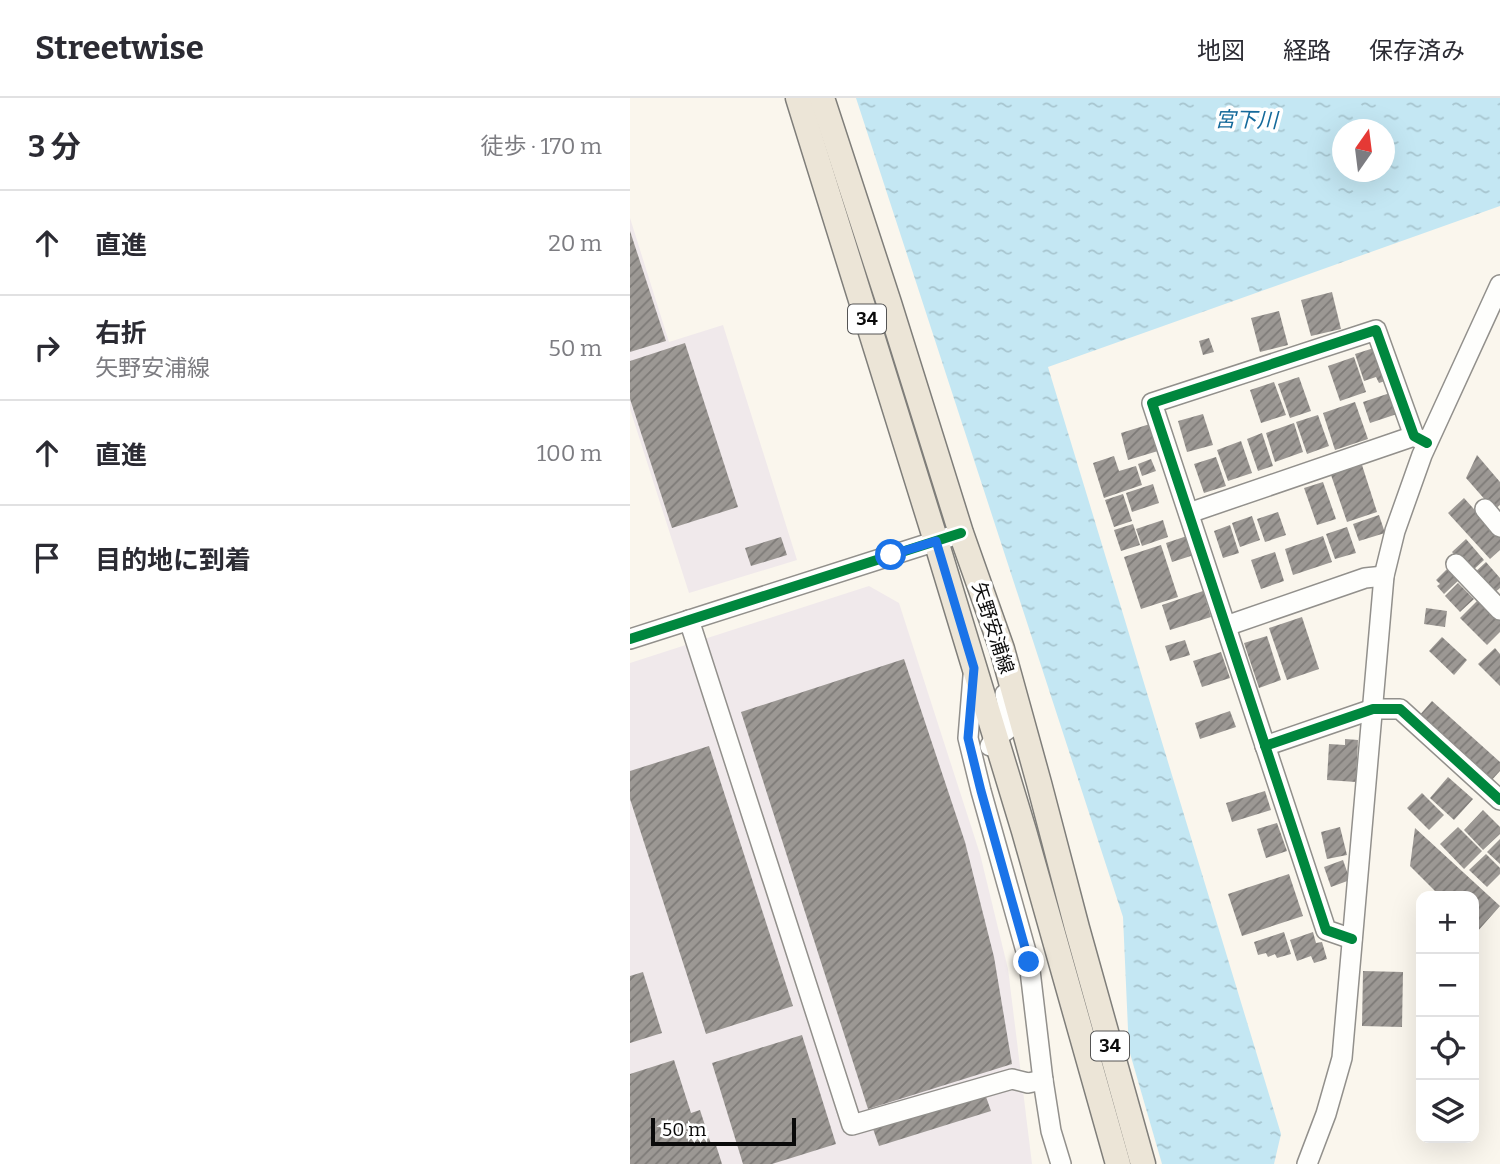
<!DOCTYPE html>
<html lang="ja">
<head>
<meta charset="utf-8">
<style>
  body { margin:0; font-family:Bitter,"Noto Sans JP",serif; background:#f2f2f3; color:#2b2b33 }
  .controls { position:absolute; right:21px; bottom:21px; display:grid; overflow:hidden; border-radius:14px; box-shadow:0 7px 28px #0002 }
  .controls button { width:63px; height:63px; display:grid; place-items:center; padding:0; border:0; border-bottom:2px solid #e1e1e2; background:#fff; color:#2b2b33; font:35px sans-serif }
  .compass { position:absolute; left:702px; top:21px; width:63px; height:63px; border-radius:50%; background:#fff; box-shadow:0 7px 28px #0002; rotate:14deg }
  .scale { position:absolute; left:21px; bottom:18px; width:145px; box-sizing:border-box; padding-left:7px; border:4px solid #0a0a0a; border-top:0; font-size:19px; line-height:24px; white-space:nowrap; color:#0a0a0a; -webkit-text-stroke:5px #fff; paint-order:stroke }
  .stop { position:absolute; width:21px; height:21px; margin:-16px; border:5px solid #1a73e8; border-radius:50%; background:#fff }
  .stop.end { background:#1a73e8; border-color:#fff; box-shadow:0 2px 7px #0008 }
  .list { margin:0; padding:0; list-style:none }
  h2 { display:flex; justify-content:space-between; align-items:center; height:91px; margin:0; padding:0 28px; font-size:30px }
  h2 small { font-size:23px; font-weight:400; color:#7c7c81 }
  .list li { display:grid; grid-template-columns:46px 1fr auto; gap:21px; align-items:center; box-sizing:border-box; height:105px; padding:0 28px; border-top:2px solid #e1e1e2 }
  .list b { display:block; font-size:26px; white-space:nowrap }
  .list p { margin:0; font-size:23px; white-space:nowrap; color:#7c7c81 }
  .list em { font-size:23px; font-style:normal; color:#7c7c81 }
  .icon { flex:none; width:38px; height:38px; fill:none; stroke:currentColor; stroke-width:2; stroke-linecap:round; stroke-linejoin:round }
  .map { position:relative; flex:none; width:870px; height:1066px; overflow:hidden }
  header { display:flex; align-items:center; gap:42px; box-sizing:border-box; height:98px; padding:0 35px; background:#fff; border-bottom:2px solid #e1e1e2 }
  header strong { font-size:33px }
  nav { display:flex; gap:38px; margin-inline-start:auto; font-size:24px }
  main { display:flex }
  aside { flex:1; background:#fff }
  .map>svg:first-child { display:block }
  .industrial { fill:#f0e9eb }
  .water { fill:url(#water-ripples); fill-rule:evenodd }
  .pier { fill:#faf6ed }
  .building { fill:url(#building-hatch) }
  .lines { fill:none; stroke-linecap:round; stroke-linejoin:round }
  .minor-casing { stroke:#92908c; stroke-width:22 }
  .major-casing { stroke:#7f7e7a; stroke-width:27 }
  .minor { stroke:#fefefc; stroke-width:19 }
  .major { stroke:#ece5d7; stroke-width:24 }
  .cycleway-casing { stroke:#fff; stroke-width:15 }
  .cycleway { stroke:#00873e; stroke-width:10 }
  .route { stroke:#1a73e8; stroke-width:9 }
  .labels { text-anchor:middle; dominant-baseline:central; stroke-width:7; stroke-linejoin:round; paint-order:stroke }
  .shield { fill:#fff; stroke:#545454; stroke-width:2 }
  .shield-label { font-size:18px; font-weight:bold; fill:#0a0a0a }
  .street-label { font-size:19px; fill:#0a0a0a; stroke:#fff }
  .water-label { font-size:21px; font-style:italic; fill:#156a9b; stroke:#fff }
</style>
</head>
<body>
<header>
<strong>Streetwise</strong>
<nav><a>地図</a><a>経路</a><a>保存済み</a></nav>
</header>
<main>
<aside>
<h2>3 分<small>徒歩 · 170 m</small></h2>
<ul class="list">
<li><svg class="icon" aria-label="ahead" viewBox="0 0 24 24"><path d="M12 20V5M6 11l6-6 6 6"/></svg><div><b>直進</b></div><em>20 m</em></li>
<li><svg class="icon" aria-label="right" viewBox="0 0 24 24"><path d="M7 20v-9h11M14 6l5 5-5 5"/></svg><div><b>右折</b><p>矢野安浦線</p></div><em>50 m</em></li>
<li><svg class="icon" aria-label="ahead" viewBox="0 0 24 24"><path d="M12 20V5M6 11l6-6 6 6"/></svg><div><b>直進</b></div><em>100 m</em></li>
<li><svg class="icon" aria-label="arrive" viewBox="0 0 24 24"><path d="M6 21V4h12l-3 4 3 4H6"/></svg><div><b>目的地に到着</b></div></li>
</ul>
</aside>
<div class="map">
<svg width="870" height="1066" viewBox="0 0 870 1066">
  <defs>
    <pattern id="water-ripples" width="26" height="14" patternUnits="userSpaceOnUse" patternTransform="scale(1.75)"><rect width="26" height="14" fill="#c4e7f3"/><path d="M2 4q2-2 4 0t4 0M15 11q2-2 4 0t4 0" fill="none" stroke="#a7c5cf"/></pattern>
    <pattern id="building-hatch" width="6" height="6" patternUnits="userSpaceOnUse" patternTransform="scale(1.75)"><rect width="6" height="6" fill="#9c9894"/><path d="M-1 1l2-2M0 6l6-6M5 7l2-2" fill="none" stroke="#7d7a77"/></pattern>
  </defs>
  <rect width="100%" height="100%" fill="#faf6ed"/>
  <!-- industrial -->
  <g class="industrial">
    <polygon points="0,120 39,244 93,227 167,462 59,495 0,311"/>
    <polygon points="239,488 269,505 350,756 378,871 402,1066 0,1066 0,565"/>
  </g>
  <!-- water -->
  <path class="water" d="M226,0H870V108L418,269L651,1036L644,1066H504L493,819ZM712,32H754V74H712Z"/>
  <!-- pier -->
  <polygon class="pier" points="495,938 532,1066 500,1066"/>
  <!-- building -->
  <g class="building">
    <polygon points="0,133 36,243 0,254"/>
    <polygon points="702,194 711,231 681,238 671,202"/>
    <polygon points="649,213 658,247 630,254 621,220"/>
    <polygon points="579,240 584,254 573,257 569,243"/>
    <polygon points="55,245 108,409 42,430 0,301 0,263"/>
    <polygon points="747,249 758,282 749,285 746,279 734,283 725,256"/>
    <polygon points="724,259 736,294 710,303 698,268"/>
    <polygon points="669,279 681,313 660,320 648,286"/>
    <polygon points="644,284 656,317 631,325 620,292"/>
    <polygon points="763,294 770,315 740,325 733,304"/>
    <polygon points="725,304 738,341 705,352 693,315"/>
    <polygon points="573,316 583,347 557,354 548,323"/>
    <polygon points="688,317 699,348 677,356 666,324"/>
    <polygon points="664,325 673,354 645,364 636,335"/>
    <polygon points="520,326 528,353 498,362 491,335"/>
    <polygon points="632,335 643,368 628,373 617,341"/>
    <polygon points="611,343 622,375 598,383 587,352"/>
    <polygon points="847,357 870,384 870,407 864,412 836,380"/>
    <polygon points="484,358 489,373 506,368 512,387 474,400 463,365"/>
    <polygon points="586,359 596,388 574,395 564,366"/>
    <polygon points="521,361 526,373 512,378 508,366"/>
    <polygon points="732,367 747,414 717,424 701,377"/>
    <polygon points="693,384 706,421 687,427 674,390"/>
    <polygon points="523,386 529,405 502,414 496,395"/>
    <polygon points="493,396 502,423 484,429 475,402"/>
    <polygon points="834,400 870,440 870,452 860,461 818,415"/>
    <polygon points="648,414 656,437 635,444 627,421"/>
    <polygon points="749,417 755,435 729,443 723,426"/>
    <polygon points="622,418 630,442 610,449 602,425"/>
    <polygon points="533,422 538,439 512,448 506,431"/>
    <polygon points="503,426 510,447 491,453 484,432"/>
    <polygon points="600,427 609,455 593,460 584,433"/>
    <polygon points="717,429 726,455 705,461 696,436"/>
    <polygon points="557,438 564,457 542,464 536,445"/>
    <polygon points="693,438 702,464 663,477 655,451"/>
    <polygon points="151,439 157,457 121,468 115,450"/>
    <polygon points="836,441 854,462 840,475 822,454"/>
    <polygon points="531,447 548,499 511,511 494,459"/>
    <polygon points="645,454 654,483 631,491 621,462"/>
    <polygon points="856,464 870,480 870,490 862,497 843,476"/>
    <polygon points="819,469 830,481 814,496 807,488 810,486 806,482"/>
    <polygon points="828,485 844,501 830,514 815,498"/>
    <polygon points="573,493 581,519 540,532 532,507"/>
    <polygon points="849,501 870,523 870,534 857,547 830,520"/>
    <polygon points="796,510 817,513 815,529 794,526"/>
    <polygon points="672,519 689,571 657,582 639,530"/>
    <polygon points="637,538 651,582 629,590 614,545"/>
    <polygon points="812,539 837,562 824,577 799,553"/>
    <polygon points="555,542 560,557 540,563 535,548"/>
    <polygon points="865,550 870,556 870,588 848,566"/>
    <polygon points="591,554 600,580 572,589 563,563"/>
    <polygon points="274,561 335,744 364,859 382,966 238,1011 111,614"/>
    <polygon points="802,603 870,664 870,673 860,684 788,619"/>
    <polygon points="600,613 606,629 570,641 565,625"/>
    <polygon points="715,641 728,642 726,684 697,682 699,646 715,647"/>
    <polygon points="79,648 163,908 76,936 0,701 0,673"/>
    <polygon points="818,679 843,701 824,722 800,700"/>
    <polygon points="635,693 641,712 602,724 596,705"/>
    <polygon points="792,695 814,717 799,732 777,710"/>
    <polygon points="853,712 870,729 870,736 853,752 834,732"/>
    <polygon points="647,725 657,753 636,760 627,731"/>
    <polygon points="710,729 717,757 697,761 691,734"/>
    <polygon points="828,729 852,753 834,771 810,746"/>
    <polygon points="785,730 870,808 847,834 844,831 844,798 810,798 780,768"/>
    <polygon points="870,741 870,766 857,754"/>
    <polygon points="856,756 870,770 870,776 857,789 839,772"/>
    <polygon points="713,762 720,782 701,789 694,769"/>
    <polygon points="659,776 673,818 612,838 598,796"/>
    <polygon points="654,834 661,856 647,860 645,856 638,859 636,855 628,857 624,844"/>
    <polygon points="683,834 686,845 692,844 697,861 684,865 681,858 667,863 660,842"/>
    <polygon points="733,873 773,874 772,929 732,928"/>
    <polygon points="13,874 32,935 0,945 0,878"/>
    <polygon points="172,937 206,1046 142,1066 113,1066 82,965"/>
    <polygon points="44,962 61,1015 70,1012 81,1046 85,1044 92,1066 0,1066 0,976"/>
    <polygon points="354,993 361,1013 249,1048 242,1028"/>
  </g>
  <g class="lines">
    <!-- minor casing -->
    <g class="minor-casing">
      <g id="minor">
        <polyline points="855,411 870,429"/>
        <polyline points="559,415 784,338"/>
        <polyline points="826,466 870,512"/>
        <polyline points="59,522 222,1027 382,981 398,985 413,982"/>
        <polyline points="596,528 735,480 754,478"/>
        <polyline points="0,541 319,439"/>
        <polyline points="343,578 338,640 351,693 399,864 413,982 421,1033 431,1066"/>
        <polyline points="360,648 365,640 378,631 379,615 375,596"/>
        <polyline points="635,648 743,611 770,611 870,702"/>
        <polyline points="722,841 696,832 522,305 746,232 784,338 797,345"/>
        <polyline points="677,1066 696,1016 712,960 754,478 765,433 792,357 870,187"/>
      </g>
    </g>
    <!-- major casing -->
    <g class="major-casing">
      <g id="major">
        <polyline points="168,0 306,443 394,733 488,1066"/>
        <polyline points="192,0 259,205 331,435 372,551 409,685 447,830 513,1066"/>
      </g>
    </g>
    <!-- minor -->
    <use href="#minor" class="minor"/>
    <!-- major -->
    <use href="#major" class="major"/>
    <!-- cycleway casing -->
    <g class="cycleway-casing">
      <g id="cycleway">
        <polyline points="0,541 331,435"/>
        <polyline points="635,648 743,611 770,611 870,702"/>
        <polyline points="722,841 696,832 522,305 746,232 784,338 797,345"/>
      </g>
    </g>
    <!-- cycleway -->
    <use href="#cycleway" class="cycleway"/>
  </g>
  <g class="lines">
    <!-- route -->
    <polyline class="route" points="261,457 306,443 344,570 338,640 351,693 399,864"/>
  </g>
  <g class="labels">
    <!-- shield labels -->
    <g class="shield">
      <rect x="218" y="206.5" width="38" height="29" rx="5"/>
      <rect x="461" y="933.5" width="38" height="29" rx="5"/>
    </g>
    <g class="shield-label">
      <text x="237" y="221">34</text>
      <text x="480" y="948">34</text>
    </g>
    <!-- street labels -->
    <g class="street-label">
      <text transform="translate(363 530) rotate(72)">矢野安浦線</text>
    </g>
    <!-- water labels -->
    <g class="water-label">
      <text transform="translate(616 22) rotate(1)">宮下川</text>
    </g>
  </g>
</svg>
<div class="controls">
<button>+</button>
<button>−</button>
<button><svg class="icon" aria-label="locate" viewBox="0 0 24 24"><circle cx="12" cy="12" r="6"/><path d="M12 2v4M12 18v4M2 12h4M18 12h4"/></svg></button>
<button><svg class="icon" aria-label="layers" viewBox="0 0 24 24"><path d="M12 4l9 5-9 5-9-5zM3 14l9 5 9-5"/></svg></button>
</div>
<svg class="compass" viewBox="-18 -18 36 36"><path d="M0-13l5 13h-10z" fill="#e53935"/><path d="M0 13l5-13h-10z" fill="#7c7c81"/></svg>
<div class="scale">50 m</div>
<div class="stop" style="left:261px;top:457px"></div>
<div class="stop end" style="left:399px;top:864px"></div>
</div>
</main>
</body>
</html>
